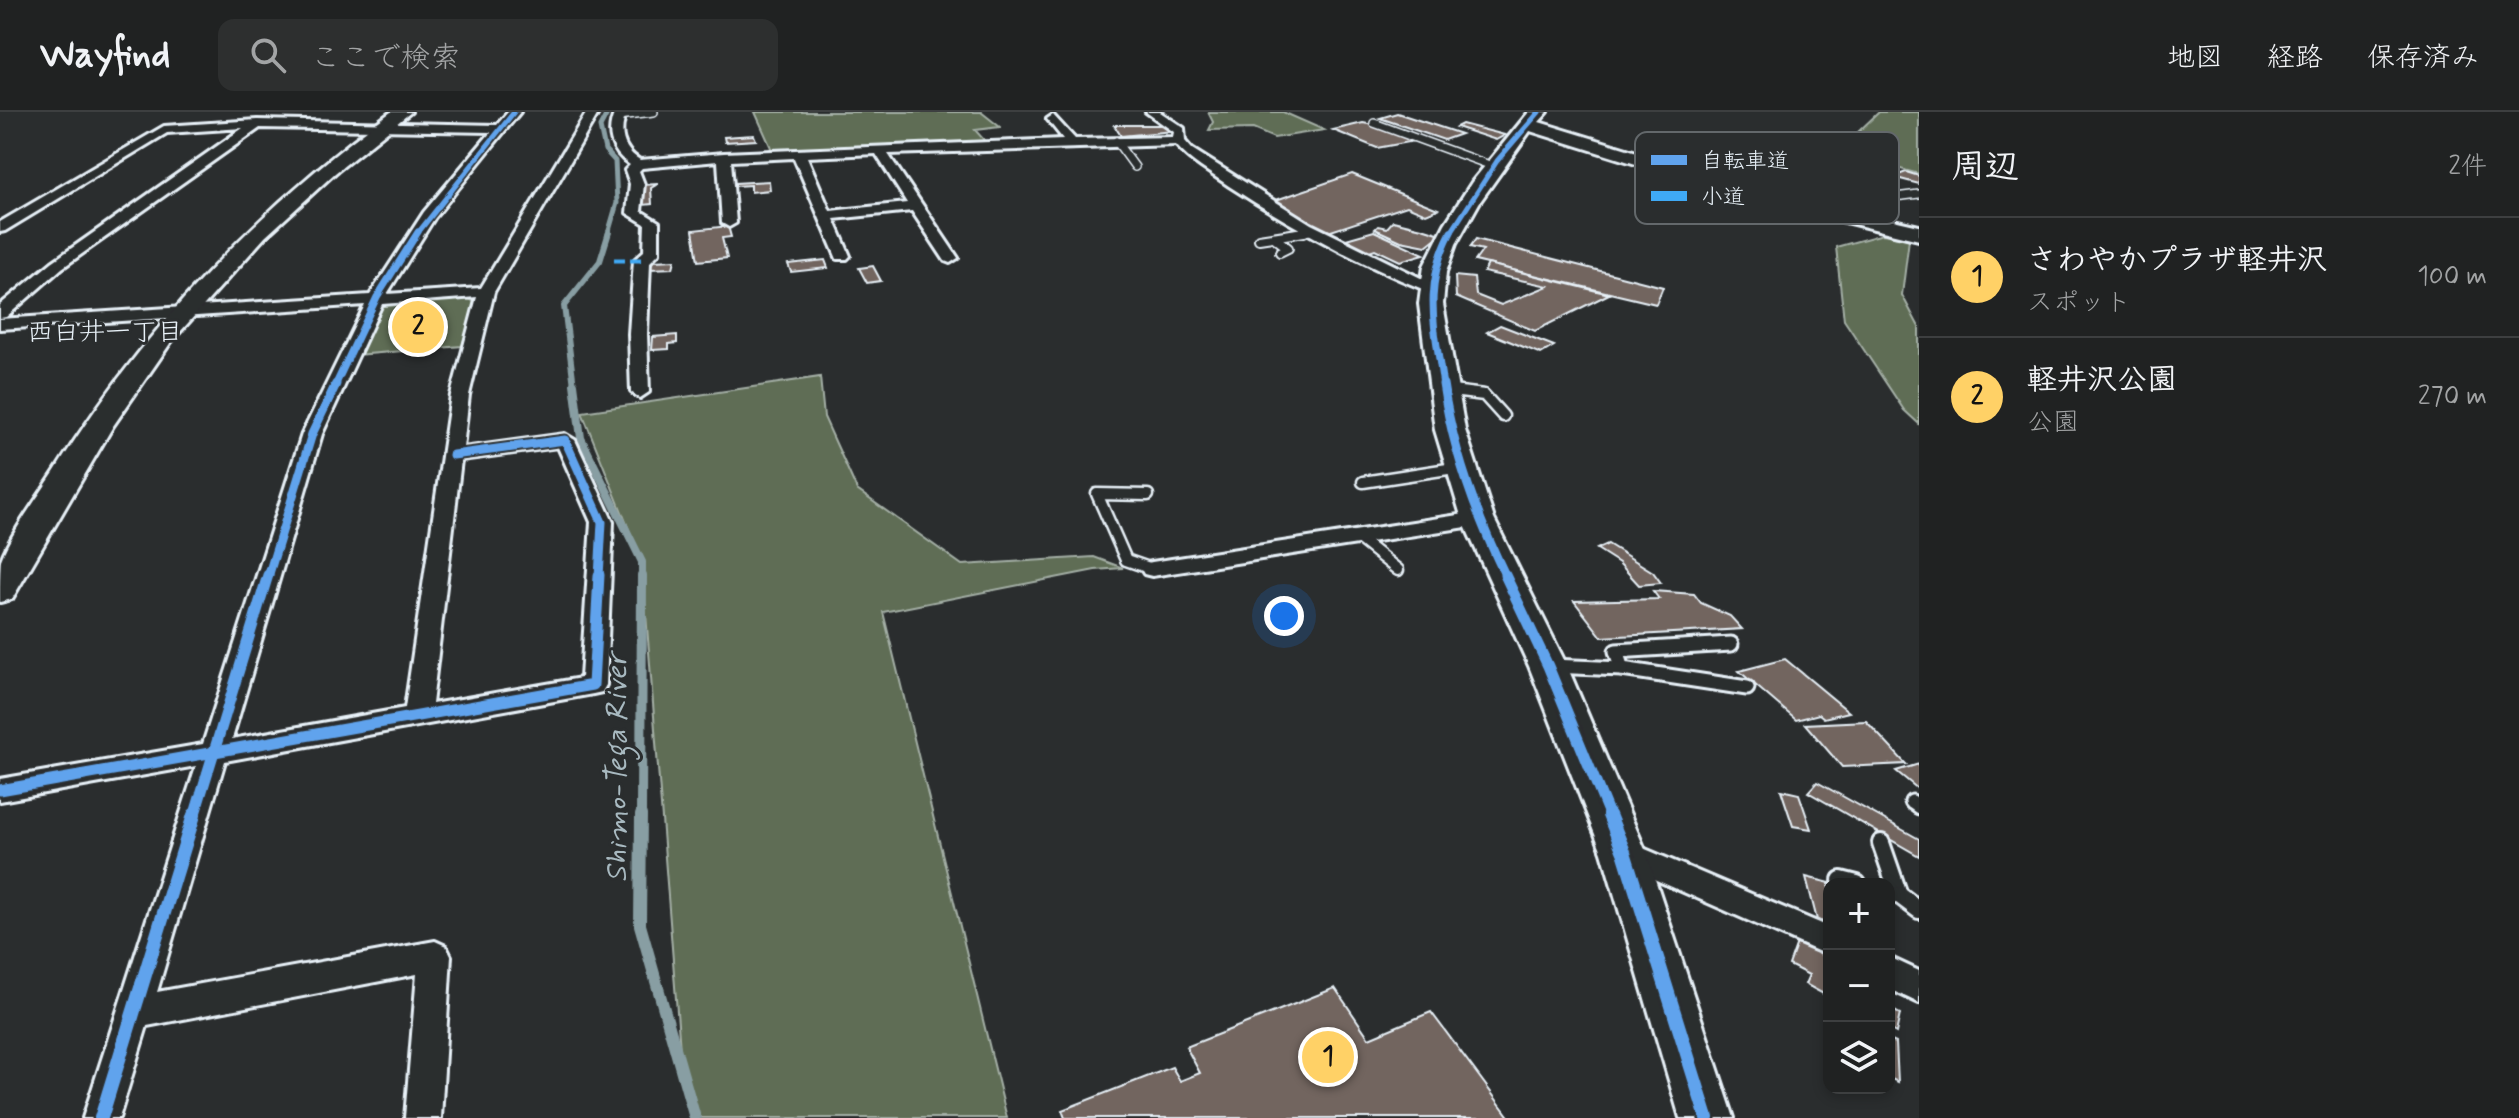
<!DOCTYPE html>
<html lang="ja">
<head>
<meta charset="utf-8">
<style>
  body { margin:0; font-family:Mynerve,"Klee One",sans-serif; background:#2d2f2f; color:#f1f3f6 }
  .controls { position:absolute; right:24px; bottom:24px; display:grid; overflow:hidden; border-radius:16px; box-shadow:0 4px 12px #0003 }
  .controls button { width:72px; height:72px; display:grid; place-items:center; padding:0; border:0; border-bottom:2px solid #3d3f40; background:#202222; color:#f1f3f6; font:40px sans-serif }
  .you { position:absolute; left:1284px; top:504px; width:28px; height:28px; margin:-20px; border:6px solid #fff; border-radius:50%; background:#1a73e8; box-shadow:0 0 0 12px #1a73e833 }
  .badge { display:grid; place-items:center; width:52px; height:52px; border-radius:50%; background:#ffd166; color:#111; font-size:26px; font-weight:700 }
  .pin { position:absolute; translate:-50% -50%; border:4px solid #fff; box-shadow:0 2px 8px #0006 }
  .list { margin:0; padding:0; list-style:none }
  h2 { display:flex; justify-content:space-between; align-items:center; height:104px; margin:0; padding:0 32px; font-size:34px }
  h2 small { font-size:26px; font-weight:400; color:#a2a4a5 }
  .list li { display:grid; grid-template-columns:52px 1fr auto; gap:24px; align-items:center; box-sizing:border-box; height:120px; padding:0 32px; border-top:2px solid #3d3f40 }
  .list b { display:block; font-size:30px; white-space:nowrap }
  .list p { margin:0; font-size:26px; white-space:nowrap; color:#a2a4a5 }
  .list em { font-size:26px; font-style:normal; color:#a2a4a5 }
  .icon { flex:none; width:44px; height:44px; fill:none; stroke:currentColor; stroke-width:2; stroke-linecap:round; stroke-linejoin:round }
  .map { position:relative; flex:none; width:1919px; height:1006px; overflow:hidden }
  header { display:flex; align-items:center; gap:48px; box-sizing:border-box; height:112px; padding:0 40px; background:#202222; border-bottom:2px solid #3d3f40 }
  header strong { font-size:38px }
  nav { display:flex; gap:44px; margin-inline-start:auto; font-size:28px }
  .search { width:560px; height:72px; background:#2d2f2f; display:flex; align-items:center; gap:20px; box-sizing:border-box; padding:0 28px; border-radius:16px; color:#a2a4a5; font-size:30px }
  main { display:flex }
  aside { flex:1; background:#202222 }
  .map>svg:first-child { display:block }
  .green { fill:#5f6d55; stroke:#a4afa6; stroke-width:2 }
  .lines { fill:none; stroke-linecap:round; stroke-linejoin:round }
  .stream-far4 { stroke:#889ea3; stroke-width:5 }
  .stream-far3 { stroke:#889ea3; stroke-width:6 }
  .stream-far2 { stroke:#889ea3; stroke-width:8 }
  .stream-far1 { stroke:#889ea3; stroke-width:10 }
  .stream { stroke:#889ea3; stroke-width:12 }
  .building { fill:#72655f; stroke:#e8f1f8; stroke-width:2 }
  .lane-far4-casing { stroke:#e8f1f8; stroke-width:10 }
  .lane-far3-casing { stroke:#e8f1f8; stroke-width:12 }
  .lane-far2-casing { stroke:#e8f1f8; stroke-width:15 }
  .lane-far1-casing { stroke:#e8f1f8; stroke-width:19 }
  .lane-casing { stroke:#e8f1f8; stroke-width:22 }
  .street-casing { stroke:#e8f1f8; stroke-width:6 }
  .secondary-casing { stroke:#e8f1f8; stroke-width:6 }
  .lane-far4 { stroke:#2a2d2e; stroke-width:7 }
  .lane-far3 { stroke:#2a2d2e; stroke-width:8 }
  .lane-far2 { stroke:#2a2d2e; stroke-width:10 }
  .lane-far1 { stroke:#2a2d2e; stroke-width:13 }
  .lane { stroke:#2a2d2e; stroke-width:16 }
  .street { fill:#2a2d2e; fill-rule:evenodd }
  .secondary { fill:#2a2d2e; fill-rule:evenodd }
  .quiet { stroke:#3fa9f5; stroke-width:5; stroke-dasharray:11 5; stroke-linecap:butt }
  .cycleway-far4-casing { stroke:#2a2d2e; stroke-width:8 }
  .cycleway-far3-casing { stroke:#2a2d2e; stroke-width:10 }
  .cycleway-far2-casing { stroke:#2a2d2e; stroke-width:13 }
  .cycleway-far1-casing { stroke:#2a2d2e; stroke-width:16 }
  .cycleway-casing { stroke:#2a2d2e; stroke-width:19 }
  .cycleway-far4 { stroke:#60a3ed; stroke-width:5 }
  .cycleway-far3 { stroke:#60a3ed; stroke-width:7 }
  .cycleway-far2 { stroke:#60a3ed; stroke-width:9 }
  .cycleway-far1 { stroke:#60a3ed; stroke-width:11 }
  .cycleway { stroke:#60a3ed; stroke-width:14 }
  .labels { text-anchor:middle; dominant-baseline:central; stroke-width:6; stroke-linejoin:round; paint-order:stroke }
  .far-neighbourhood-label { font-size:26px; fill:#e8f1f8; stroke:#2a2d2e }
  .water-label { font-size:30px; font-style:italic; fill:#a8b9c0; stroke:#2a2d2e }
  .key { fill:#2a2d2e; stroke:#63686b; stroke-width:2 }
  .key-label { font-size:22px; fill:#e8f1f8 }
</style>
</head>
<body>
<header>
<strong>Wayfind</strong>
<div class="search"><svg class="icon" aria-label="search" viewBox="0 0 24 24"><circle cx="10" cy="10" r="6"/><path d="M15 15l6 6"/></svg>ここで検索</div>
<nav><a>地図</a><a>経路</a><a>保存済み</a></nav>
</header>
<main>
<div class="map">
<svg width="1919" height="1006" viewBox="0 0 1919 1006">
  <rect width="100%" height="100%" fill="#2a2d2e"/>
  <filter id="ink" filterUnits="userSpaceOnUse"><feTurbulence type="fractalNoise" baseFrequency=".0125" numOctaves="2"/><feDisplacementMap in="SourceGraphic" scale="16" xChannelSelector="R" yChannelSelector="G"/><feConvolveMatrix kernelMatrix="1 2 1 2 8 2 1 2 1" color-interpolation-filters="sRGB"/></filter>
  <g filter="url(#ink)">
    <!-- green -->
    <g class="green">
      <polygon points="755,0 981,0 1000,15 975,18 986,30 772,38"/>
      <polygon points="1208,0 1283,0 1324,18 1274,26 1253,17 1209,18 1213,10"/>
      <polygon points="1879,0 1919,0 1919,62 1837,40"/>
      <polygon points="1883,122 1909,127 1902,183 1919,215 1919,312 1904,298 1844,208 1836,135"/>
      <polygon points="466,186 476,190 462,234 355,243 378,196 392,190"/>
      <polygon points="820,265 824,305 857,378 962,453 1094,445 1123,456 1095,458 883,500 1007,1006 695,1006 682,964 642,450 582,300"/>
    </g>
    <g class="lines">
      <!-- stream-far4 -->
      <polyline class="stream-far4" points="608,122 617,91 615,49 605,38 600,15 608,0"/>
      <!-- stream-far3 -->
      <polyline class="stream-far3" points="574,274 564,194 600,149 609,120"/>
      <!-- stream-far2 -->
      <polyline class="stream-far2" points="574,272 581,326 642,450 642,465"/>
      <!-- stream-far1 -->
      <polyline class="stream-far1" points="641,705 642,463"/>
      <!-- stream -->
      <polyline class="stream" points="641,703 640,813 695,1006"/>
    </g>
    <!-- building -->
    <g class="building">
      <polygon points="1397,1 1461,22 1444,28 1380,6"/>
      <polygon points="1363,11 1378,14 1415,29 1377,36 1333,18"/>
      <polygon points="1462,12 1505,23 1496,28 1456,15"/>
      <polygon points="1114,13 1169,13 1174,19 1121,24"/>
      <polygon points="754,23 756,28 725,30 724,25"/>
      <polygon points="1906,60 1919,64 1919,72 1893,65"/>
      <polygon points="1352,62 1438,97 1426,102 1407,94 1325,121 1270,90"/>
      <polygon points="769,69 770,78 751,80 751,73 735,74 735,71"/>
      <polygon points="658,72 651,76 652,92 643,93 643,73"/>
      <polygon points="1393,109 1422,116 1441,122 1426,134 1401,129 1375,117 1378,114 1387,116"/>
      <polygon points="728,114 731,125 722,126 727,146 698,149 693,118"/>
      <polygon points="1374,119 1424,142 1400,149 1375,137 1363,141 1339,129"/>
      <polygon points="1476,127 1663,175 1656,192 1475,149 1483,138 1470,135"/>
      <polygon points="675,148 673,156 650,157 653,149"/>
      <polygon points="825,148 828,156 791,160 788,152"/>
      <polygon points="1488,152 1609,182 1535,219 1456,185 1455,164 1474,166 1476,183 1501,193 1548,174 1484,160"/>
      <polygon points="873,154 881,169 867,171 859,156"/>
      <polygon points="1500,213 1554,234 1541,242 1487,220"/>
      <polygon points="677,223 677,231 669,232 669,237 652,238 653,225"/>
      <polygon points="1608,432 1653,460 1661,471 1639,473 1619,451 1597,437"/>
      <polygon points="1653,479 1694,482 1701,491 1730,504 1742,517 1602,525 1574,489 1659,487"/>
      <polygon points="1785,547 1849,600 1824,606 1819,602 1796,608 1739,559"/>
      <polygon points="1866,609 1906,652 1842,655 1805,612"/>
      <polygon points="1919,652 1919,678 1896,659"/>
      <polygon points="1817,670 1919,727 1919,744 1808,680"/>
      <polygon points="1781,678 1799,682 1811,717 1793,714"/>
      <polygon points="1806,765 1834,772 1829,772 1829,812 1817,808"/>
      <polygon points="1799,825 1829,841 1829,885 1805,872 1809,863 1789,853"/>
      <polygon points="1335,876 1369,926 1431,900 1510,1006 1065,1006 1062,998 1172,955 1180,969 1200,961 1186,935"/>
      <polygon points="1889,896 1900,902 1896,921 1889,917"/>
      <polygon points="1889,928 1896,931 1898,970 1889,966"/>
    </g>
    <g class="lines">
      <!-- lane-far4 casing -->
      <g class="lane-far4-casing">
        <g id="lane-far4">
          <polyline points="618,4 654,0"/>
          <polyline points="1374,11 1495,55"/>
          <polyline points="1116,29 1135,55"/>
          <polyline points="1861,108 1895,85 1919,82"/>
          <polyline points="1291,122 1310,119"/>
        </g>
      </g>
      <!-- lane-far3 casing -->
      <g class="lane-far3-casing">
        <g id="lane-far3">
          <polyline points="1274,125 1288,136 1280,140"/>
          <polyline points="1259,127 1304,120"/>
        </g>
      </g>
      <!-- lane-far2 casing -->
      <g class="lane-far2-casing">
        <g id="lane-far2">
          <polyline points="1444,278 1484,283 1503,304"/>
          <polyline points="1363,370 1461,355"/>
          <polyline points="1148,383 1097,382 1126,448 1152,457"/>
          <polyline points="1357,425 1398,458"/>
        </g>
      </g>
      <!-- lane-far1 casing -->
      <g class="lane-far1-casing">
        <g id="lane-far1">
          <polyline points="1731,532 1616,539 1622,557 1747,576"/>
          <polyline points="1551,554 1622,557"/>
          <polyline points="1912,690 1919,695"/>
        </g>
      </g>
      <!-- lane casing -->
      <g class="lane-casing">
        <g id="lane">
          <polyline points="1881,731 1899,783 1889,781"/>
          <polyline points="1841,768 1857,772"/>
          <polyline points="1899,783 1919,798"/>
        </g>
      </g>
      <!-- street casing -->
      <g class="street-casing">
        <g id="street">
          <path d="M508,0H520L435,105L387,182L481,176L587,0H599L494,180L469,283L463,336L565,322L575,328L613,410L606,573L602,580L593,582L225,649L157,880L435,829L446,834L451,844L441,1006H405L417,862L147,914L119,1006H83L196,654L0,689V667L203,632L302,322L365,193L0,217V207L370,183L424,100L491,20L260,16L62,156L6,205L0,206V193L52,150L243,16L167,21L5,119L0,120V110L164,14L257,8L497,13ZM477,185L451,283L405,596L232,627L322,322L382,192ZM558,335L591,410L581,566L432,592L461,348Z"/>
          <path d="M615,0H627C618,19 622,37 640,48L724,41L1063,27L1047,7L1053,3L1075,27L1173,25L1174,20L1146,0H1160L1184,16L1185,29L1192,37L1311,112L1439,175L1437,178H1425C1356,150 1292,115 1229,74C1211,61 1190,50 1176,33L888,42L958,146L950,151L945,149L912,99L834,107L850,144L847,147H837L794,46L731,49L736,111L729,115L722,111L718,49L642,56L639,59L644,72L641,99L659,110V141L650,150L647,222L649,280L640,286L631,280L629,222L634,148L644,139L645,112L627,101L630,72L625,58L630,53C611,40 605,21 615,0ZM876,42L907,91L830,99L807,45Z"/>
          <polygon points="1478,400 1489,407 1486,412 1152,464 1144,462 1141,457 1144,452 1152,450"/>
          <polygon points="1624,728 1829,815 1829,844 1613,749 1609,740 1613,731"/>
          <polygon points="1889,845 1919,859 1919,891 1889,877"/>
        </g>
      </g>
      <!-- secondary casing -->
      <g class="secondary-casing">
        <g id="secondary">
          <path d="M391,0H411L335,61L265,125L171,230L113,314L12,487L0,490C0,478 0,459 1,448C11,421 39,384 55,359C144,217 255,99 391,0Z"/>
          <polygon points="1529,0 1548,0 1539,10 1748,74 1919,114 1919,128 1735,83 1530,19 1479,91 1456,132 1446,160 1443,192 1465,318 1494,407 1567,554 1646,740 1734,1006 1680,1006 1602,740 1529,554 1462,407 1435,318 1419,192 1424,154 1445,112 1472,70"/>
        </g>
      </g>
      <!-- lane-far4 -->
      <use href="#lane-far4" class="lane-far4"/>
      <!-- lane-far3 -->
      <use href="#lane-far3" class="lane-far3"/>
      <!-- lane-far2 -->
      <use href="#lane-far2" class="lane-far2"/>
      <!-- lane-far1 -->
      <use href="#lane-far1" class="lane-far1"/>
      <!-- lane -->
      <use href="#lane" class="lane"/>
      <!-- street -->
      <use href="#street" class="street"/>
      <!-- secondary -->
      <use href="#secondary" class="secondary"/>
      <!-- quiet -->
      <polyline class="quiet" points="614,148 642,148"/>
      <!-- cycleway-far4 casing -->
      <g class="cycleway-far4-casing">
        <g id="cycleway-far4">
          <polyline points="417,122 514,0"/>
          <polyline points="1450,122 1497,49 1539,0"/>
        </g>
      </g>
      <!-- cycleway-far3 casing -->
      <g class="cycleway-far3-casing">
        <g id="cycleway-far3">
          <polyline points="335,274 377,185 418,120"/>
          <path d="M1443,274C1435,215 1422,175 1451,120"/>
        </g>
      </g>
      <!-- cycleway-far2 casing -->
      <g class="cycleway-far2-casing">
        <g id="cycleway-far2">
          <path d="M1443,272C1453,340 1476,403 1506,465"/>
          <polyline points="453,343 565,328 602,410 599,465"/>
          <polyline points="268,465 312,322 336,272"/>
        </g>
      </g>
      <!-- cycleway-far1 casing -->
      <g class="cycleway-far1-casing">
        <g id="cycleway-far1">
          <polyline points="1505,463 1548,554 1610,705"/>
          <polyline points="0,678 593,573 599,463"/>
          <polyline points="194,705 268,463"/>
        </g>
      </g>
      <!-- cycleway casing -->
      <g class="cycleway-casing">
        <g id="cycleway">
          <polyline points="1609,703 1624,740 1707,1006"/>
          <polyline points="101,1006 194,703"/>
        </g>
      </g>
      <!-- cycleway-far4 -->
      <use href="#cycleway-far4" class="cycleway-far4"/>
      <!-- cycleway-far3 -->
      <use href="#cycleway-far3" class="cycleway-far3"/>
      <!-- cycleway-far2 -->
      <use href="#cycleway-far2" class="cycleway-far2"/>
      <!-- cycleway-far1 -->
      <use href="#cycleway-far1" class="cycleway-far1"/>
      <!-- cycleway -->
      <use href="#cycleway" class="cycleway"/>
    </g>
  </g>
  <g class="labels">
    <!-- far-neighbourhood labels -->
    <g class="far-neighbourhood-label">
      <text x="105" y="221">西白井一丁目</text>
    </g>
    <!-- water labels -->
    <g class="water-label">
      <text transform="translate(617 656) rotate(-90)">Shimo-Tega River</text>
    </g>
  </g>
  <!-- legend -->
  <rect x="1635" y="20" width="264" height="92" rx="12" class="key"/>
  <rect x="1651" y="43" width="36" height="10" fill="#60a3ed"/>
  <rect x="1651" y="79" width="36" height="10" fill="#3fa9f5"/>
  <g class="key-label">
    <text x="1701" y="56">自転車道</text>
    <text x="1701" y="92">小道</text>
  </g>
</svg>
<div class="controls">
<button>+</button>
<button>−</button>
<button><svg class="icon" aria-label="layers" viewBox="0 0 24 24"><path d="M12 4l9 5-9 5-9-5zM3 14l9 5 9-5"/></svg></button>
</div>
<div class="you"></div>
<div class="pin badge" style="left:1328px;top:945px">1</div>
<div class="pin badge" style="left:418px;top:215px">2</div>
</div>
<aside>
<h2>周辺<small>2件</small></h2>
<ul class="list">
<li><span class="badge">1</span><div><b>さわやかプラザ軽井沢</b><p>スポット</p></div><em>100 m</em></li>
<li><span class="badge">2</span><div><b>軽井沢公園</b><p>公園</p></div><em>270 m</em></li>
</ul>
</aside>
</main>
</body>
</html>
